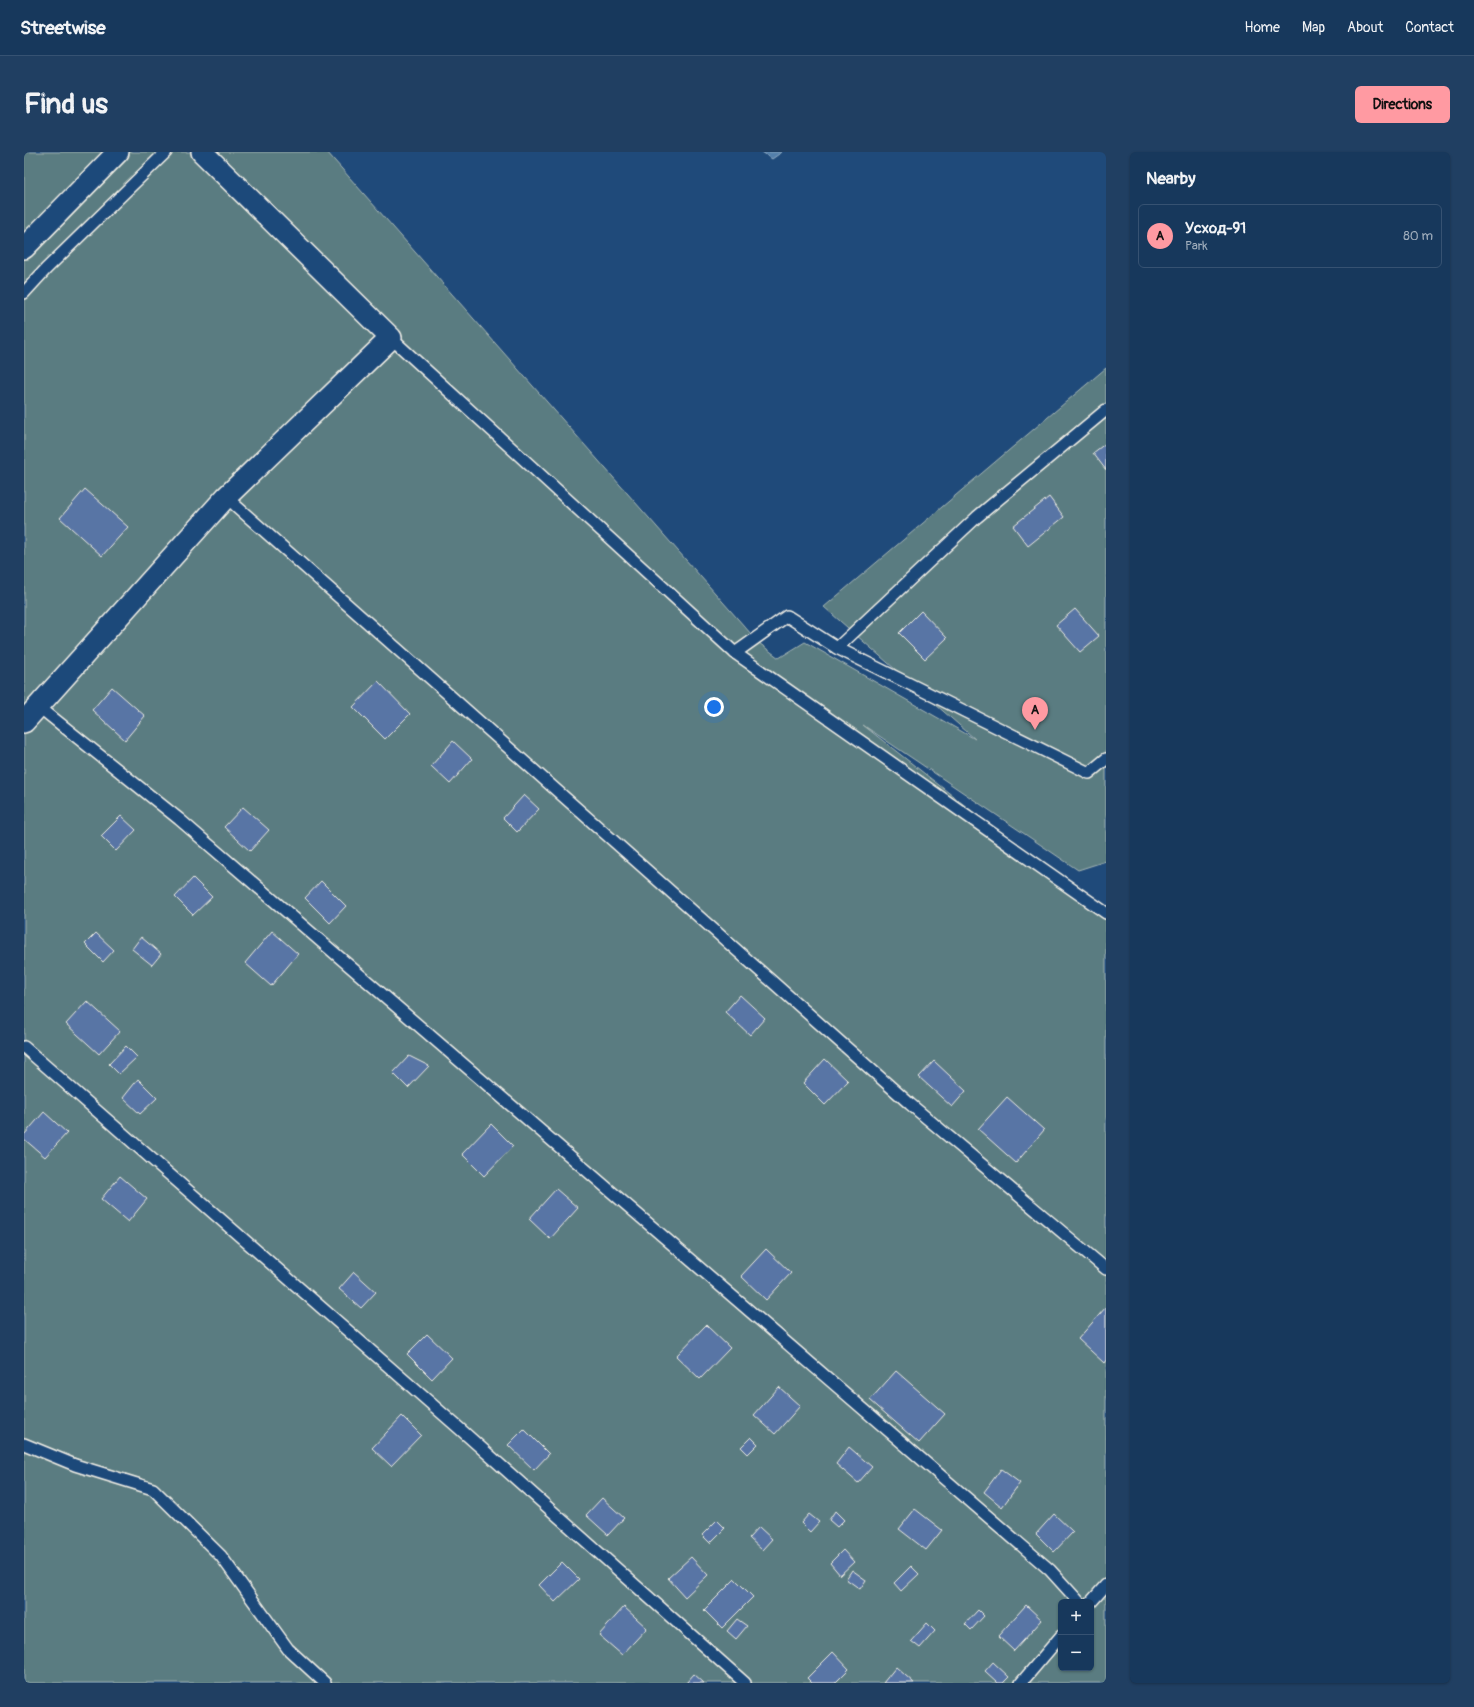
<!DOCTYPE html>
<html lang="en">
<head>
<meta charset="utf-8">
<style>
  body { margin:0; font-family:Pangolin,sans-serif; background:#203f62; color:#f1f3f6 }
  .controls { position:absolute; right:12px; bottom:12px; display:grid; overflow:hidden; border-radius:6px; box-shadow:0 1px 3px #0004 }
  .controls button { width:36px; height:36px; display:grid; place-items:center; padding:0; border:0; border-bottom:1px solid #365272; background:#17385c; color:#f1f3f6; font:20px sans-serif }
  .you { position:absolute; left:690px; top:555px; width:14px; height:14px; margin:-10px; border:3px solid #fff; border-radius:50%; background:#1a73e8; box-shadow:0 0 0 6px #1a73e833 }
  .badge { display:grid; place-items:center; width:26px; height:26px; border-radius:50%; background:#ff9aa2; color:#111; font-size:13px; font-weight:700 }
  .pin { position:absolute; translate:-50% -33px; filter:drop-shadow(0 1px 2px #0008) }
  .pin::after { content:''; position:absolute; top:21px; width:14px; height:12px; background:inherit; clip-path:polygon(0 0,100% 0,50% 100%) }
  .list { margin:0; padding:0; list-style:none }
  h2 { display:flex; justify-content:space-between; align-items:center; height:52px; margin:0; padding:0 16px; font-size:17px }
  h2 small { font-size:13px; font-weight:400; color:#9eacbb }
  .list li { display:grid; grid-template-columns:26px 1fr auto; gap:12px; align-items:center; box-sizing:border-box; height:64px; margin:0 8px 8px; padding:0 8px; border:1px solid #365272; border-radius:6px }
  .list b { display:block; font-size:15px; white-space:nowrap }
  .list p { margin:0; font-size:13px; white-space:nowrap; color:#9eacbb }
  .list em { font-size:13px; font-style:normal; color:#9eacbb }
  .map { position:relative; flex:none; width:1082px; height:1531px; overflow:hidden; border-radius:6px }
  header { display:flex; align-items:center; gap:24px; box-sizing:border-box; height:56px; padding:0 20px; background:#17385c; border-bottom:1px solid #365272 }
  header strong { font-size:19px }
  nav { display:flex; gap:22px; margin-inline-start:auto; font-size:14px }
  .intro { display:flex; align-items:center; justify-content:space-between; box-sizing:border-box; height:96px; padding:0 24px }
  h1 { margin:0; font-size:28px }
  .button { padding:10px 18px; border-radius:6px; background:#ff9aa2; color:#111; font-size:14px; font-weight:700 }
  main { display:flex; gap:24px; padding:0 24px }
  aside { flex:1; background:#17385c; border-radius:6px; box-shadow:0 1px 3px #0004 }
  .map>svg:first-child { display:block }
  .green { fill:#5a7c81; stroke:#a7b6b4; fill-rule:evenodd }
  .water { fill:#537fab; stroke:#93adc3 }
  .building { fill:#5974a5; stroke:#f4f1e8 }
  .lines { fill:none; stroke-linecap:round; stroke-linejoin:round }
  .lane-casing { stroke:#f4f1e8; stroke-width:14 }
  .street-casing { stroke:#f4f1e8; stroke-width:24 }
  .lane { stroke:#1f4a7a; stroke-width:11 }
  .street { stroke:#1f4a7a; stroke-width:21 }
</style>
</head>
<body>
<header>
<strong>Streetwise</strong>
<nav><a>Home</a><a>Map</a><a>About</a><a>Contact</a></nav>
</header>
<div class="intro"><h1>Find us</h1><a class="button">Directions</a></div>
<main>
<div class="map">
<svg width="1082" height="1531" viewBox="0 0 1082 1531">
  <rect width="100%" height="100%" fill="#1f4a7a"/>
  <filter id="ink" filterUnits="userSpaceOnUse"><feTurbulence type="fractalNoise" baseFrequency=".025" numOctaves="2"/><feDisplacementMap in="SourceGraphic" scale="8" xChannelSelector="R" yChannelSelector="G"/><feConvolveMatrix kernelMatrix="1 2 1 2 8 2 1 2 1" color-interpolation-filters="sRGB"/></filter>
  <g filter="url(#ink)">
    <!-- green -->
    <path class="green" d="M0,0H303L735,491L755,506L781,490L951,587L800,455L1082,216V709L1054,718L839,573L1082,765V1531H0ZM1037,1450H1067V1516H1037Z"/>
    <!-- water -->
    <polygon class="water" points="738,0 758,0 748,7"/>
    <!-- building -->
    <g class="building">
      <polygon points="1082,291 1082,318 1069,301"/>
      <polygon points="61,337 104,375 78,404 36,366"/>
      <polygon points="1025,345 1040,365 1004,394 989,374"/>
      <polygon points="1051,457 1075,484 1056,500 1032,473"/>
      <polygon points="897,459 923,486 901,507 875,481"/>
      <polygon points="354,529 386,562 361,587 329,555"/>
      <polygon points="88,535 121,564 101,588 68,558"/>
      <polygon points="429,589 448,607 426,632 407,614"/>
      <polygon points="500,643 515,657 493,680 479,666"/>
      <polygon points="219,655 245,678 226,699 200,675"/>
      <polygon points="97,664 112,678 92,699 77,684"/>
      <polygon points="169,726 188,745 169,763 151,745"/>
      <polygon points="297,729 322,754 306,771 281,746"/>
      <polygon points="248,779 274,802 247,834 221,811"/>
      <polygon points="72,781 90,798 79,810 61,792"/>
      <polygon points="117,785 137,802 128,813 108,797"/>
      <polygon points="716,843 741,866 726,883 701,860"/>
      <polygon points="63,849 96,879 75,902 42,872"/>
      <polygon points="102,894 113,905 95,922 85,912"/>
      <polygon points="385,904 405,914 384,936 369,921"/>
      <polygon points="801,907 824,929 801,953 779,931"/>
      <polygon points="910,909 942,939 928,955 895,925"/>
      <polygon points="114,927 133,946 116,962 99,946"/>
      <polygon points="983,945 1020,978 992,1011 954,977"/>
      <polygon points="20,960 43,981 21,1005 0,987 0,983"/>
      <polygon points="467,972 489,994 460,1024 438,1002"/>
      <polygon points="96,1024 123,1047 104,1070 77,1047"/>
      <polygon points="532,1037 554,1056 526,1087 505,1067"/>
      <polygon points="742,1097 767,1121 742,1148 717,1124"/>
      <polygon points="330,1120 352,1140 337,1156 315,1137"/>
      <polygon points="1082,1155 1082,1208 1080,1211 1054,1187"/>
      <polygon points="682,1173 706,1196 676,1227 652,1204"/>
      <polygon points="403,1182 428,1206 408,1227 383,1202"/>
      <polygon points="872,1219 921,1262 895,1291 846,1248"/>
      <polygon points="755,1235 776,1254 751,1282 730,1263"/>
      <polygon points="378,1264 397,1283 367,1314 348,1296"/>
      <polygon points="500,1277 525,1302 510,1318 484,1293"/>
      <polygon points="727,1285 734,1292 724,1302 717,1295"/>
      <polygon points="825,1295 848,1315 834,1331 812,1312"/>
      <polygon points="977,1317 996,1331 978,1355 960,1340"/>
      <polygon points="578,1346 600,1366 584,1383 562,1363"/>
      <polygon points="891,1357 918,1378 902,1398 875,1377"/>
      <polygon points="811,1359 820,1368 813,1375 805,1368"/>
      <polygon points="785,1362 795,1370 786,1380 777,1371"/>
      <polygon points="1030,1362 1049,1380 1030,1400 1012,1382"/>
      <polygon points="693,1368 701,1376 686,1391 678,1383"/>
      <polygon points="735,1375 748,1387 738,1398 725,1386"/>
      <polygon points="819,1398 830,1410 816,1423 806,1411"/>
      <polygon points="667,1405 684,1423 661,1445 644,1426"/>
      <polygon points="538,1410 555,1427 531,1450 515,1433"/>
      <polygon points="887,1414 895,1422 877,1439 870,1431"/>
      <polygon points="828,1418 842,1428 836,1437 822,1427"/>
      <polygon points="711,1427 729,1445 698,1476 680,1458"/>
      <polygon points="1002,1453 1018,1468 990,1499 974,1484"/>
      <polygon points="600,1455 623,1476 598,1503 575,1483"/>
      <polygon points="954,1458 960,1464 947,1478 941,1472"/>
      <polygon points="713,1467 723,1474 712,1487 703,1479"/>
      <polygon points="903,1471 911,1479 896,1496 887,1489"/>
      <polygon points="809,1500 825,1517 811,1531 788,1531 783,1526"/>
      <polygon points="969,1510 985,1525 979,1531 974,1531 961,1519"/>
      <polygon points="872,1515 890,1531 859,1531"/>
      <polygon points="670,1522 680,1531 662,1531"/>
    </g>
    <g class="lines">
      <!-- lane casing -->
      <g class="lane-casing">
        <g id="lane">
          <polyline points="0,141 22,117 142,0"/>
          <polyline points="367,186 711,501 1082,761"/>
          <polyline points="1082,258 953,365 813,496 1065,621 1082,607"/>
          <polyline points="202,345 886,952 1082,1117"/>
          <polyline points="711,501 763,464 813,496"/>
          <polyline points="14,554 155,667 1026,1418 1055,1450"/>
          <polyline points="0,895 436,1277 721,1531"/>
          <polyline points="0,1292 51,1313 129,1337 197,1404 264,1497 301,1531"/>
          <polyline points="1067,1450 1082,1433"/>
          <polyline points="997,1531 1037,1484"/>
        </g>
      </g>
      <!-- street casing -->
      <g class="street-casing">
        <g id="street">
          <polyline points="0,96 94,0"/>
          <polyline points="0,570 202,345 367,186 178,0"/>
        </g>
      </g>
      <!-- lane -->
      <use href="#lane" class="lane"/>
      <!-- street -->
      <use href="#street" class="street"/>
    </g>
  </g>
</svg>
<div class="controls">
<button>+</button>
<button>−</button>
</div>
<div class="you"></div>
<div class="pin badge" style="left:1011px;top:578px">A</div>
</div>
<aside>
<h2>Nearby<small></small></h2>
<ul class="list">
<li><span class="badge">A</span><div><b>Усход-91</b><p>Park</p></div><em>80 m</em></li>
</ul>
</aside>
</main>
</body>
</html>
